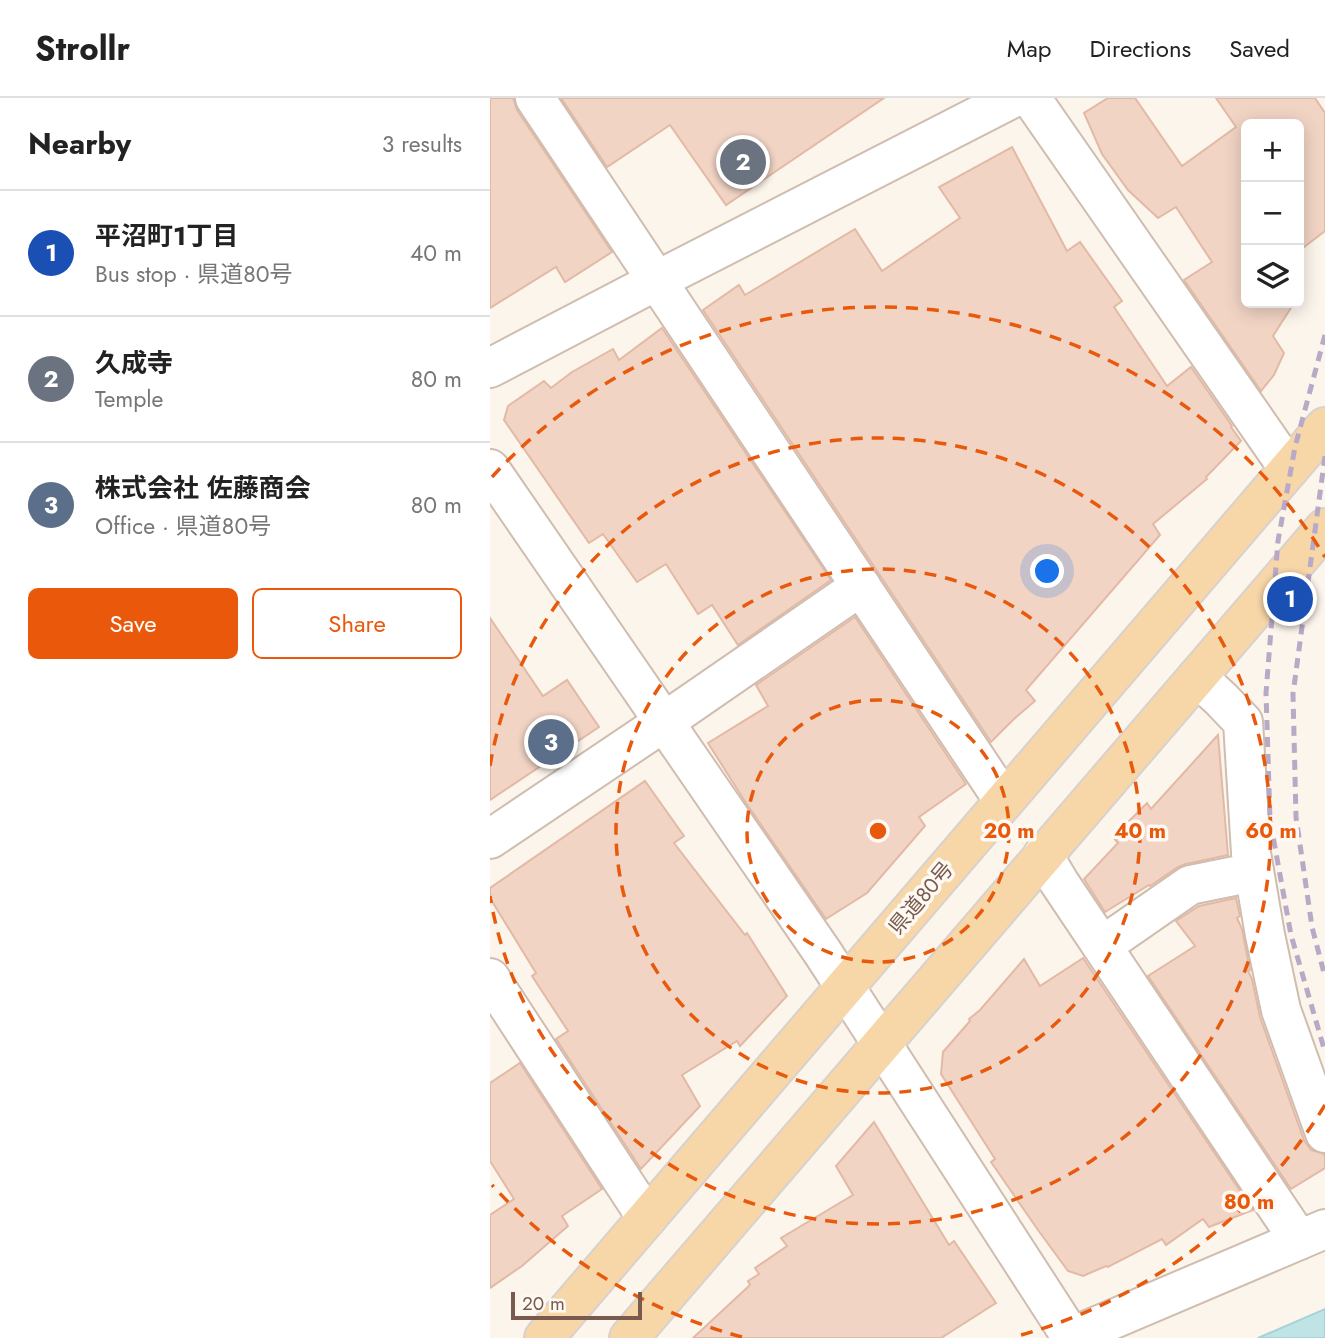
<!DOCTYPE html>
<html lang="en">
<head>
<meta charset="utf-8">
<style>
  body { margin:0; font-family:Jost,"Noto Sans JP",sans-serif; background:#f6f6f6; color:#222 }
  .controls { position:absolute; right:21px; top:21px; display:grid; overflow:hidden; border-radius:10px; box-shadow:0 4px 18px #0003 }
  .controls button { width:63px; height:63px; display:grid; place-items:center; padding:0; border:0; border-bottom:2px solid #e0e0e0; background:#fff; color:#222; font:35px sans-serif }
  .scale { position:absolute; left:21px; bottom:18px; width:131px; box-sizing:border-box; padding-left:7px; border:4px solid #785b4e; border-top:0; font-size:19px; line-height:24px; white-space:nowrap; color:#785b4e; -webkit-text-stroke:5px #fef9f3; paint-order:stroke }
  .you { position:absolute; left:558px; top:474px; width:24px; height:24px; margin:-18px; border:5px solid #fff; border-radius:50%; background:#1a73e8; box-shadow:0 0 0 10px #1a73e833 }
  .badge { display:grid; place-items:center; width:46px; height:46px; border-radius:50%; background:#ea580c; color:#fff; font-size:23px; font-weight:700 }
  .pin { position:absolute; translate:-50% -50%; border:4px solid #fff; box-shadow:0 2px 7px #0006 }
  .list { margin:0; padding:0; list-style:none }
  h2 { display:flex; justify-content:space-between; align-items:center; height:91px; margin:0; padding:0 28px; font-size:30px }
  h2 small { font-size:23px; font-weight:400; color:#767676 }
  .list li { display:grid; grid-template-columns:46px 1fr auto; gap:21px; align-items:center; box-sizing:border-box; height:126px; padding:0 28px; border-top:2px solid #e0e0e0 }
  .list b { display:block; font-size:26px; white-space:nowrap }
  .list p { margin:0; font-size:23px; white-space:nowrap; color:#767676 }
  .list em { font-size:23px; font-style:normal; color:#767676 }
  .actions { display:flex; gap:14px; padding:21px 28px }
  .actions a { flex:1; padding:16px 0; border:2px solid #ea580c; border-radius:10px; text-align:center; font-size:24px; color:#ea580c }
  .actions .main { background:#ea580c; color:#fff }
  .icon { flex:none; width:38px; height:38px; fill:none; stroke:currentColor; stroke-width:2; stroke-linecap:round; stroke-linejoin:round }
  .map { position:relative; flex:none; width:835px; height:1240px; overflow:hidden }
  header { display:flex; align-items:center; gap:42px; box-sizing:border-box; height:98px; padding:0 35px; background:#fff; border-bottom:2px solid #e0e0e0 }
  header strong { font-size:33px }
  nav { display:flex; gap:38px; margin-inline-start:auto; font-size:24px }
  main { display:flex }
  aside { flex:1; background:#fff }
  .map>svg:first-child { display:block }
  .water { fill:#c0e3e6; stroke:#a7d2d8; stroke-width:2 }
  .building { fill:#f1d4c4; stroke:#e3b9a5; stroke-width:2 }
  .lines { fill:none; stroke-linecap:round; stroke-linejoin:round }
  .minor-casing { stroke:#cfbdb0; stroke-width:42 }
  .major-casing { stroke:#d9d1cd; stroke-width:42 }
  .minor { stroke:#fff; stroke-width:38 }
  .major { stroke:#f7d6a8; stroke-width:38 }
  .rail { stroke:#b8a9c7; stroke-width:5; stroke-dasharray:10 7; stroke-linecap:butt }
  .ring { fill:none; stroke:#e8590c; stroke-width:3.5; stroke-dasharray:12 9 }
  .labels { text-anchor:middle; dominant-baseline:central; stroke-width:7; stroke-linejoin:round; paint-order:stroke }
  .street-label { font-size:21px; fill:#785b4e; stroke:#fef9f3 }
  .centre { fill:#e8590c; stroke:#fef9f3; stroke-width:3.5 }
  .ring-label { font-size:21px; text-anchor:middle; font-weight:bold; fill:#e8590c; stroke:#fef9f3; stroke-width:7; stroke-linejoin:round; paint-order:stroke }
</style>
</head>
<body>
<header>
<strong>Strollr</strong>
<nav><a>Map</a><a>Directions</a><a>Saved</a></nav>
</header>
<main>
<aside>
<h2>Nearby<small>3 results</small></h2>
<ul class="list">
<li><span class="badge" style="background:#1a4fb4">1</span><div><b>平沼町1丁目</b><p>Bus stop · 県道80号</p></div><em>40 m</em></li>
<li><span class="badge" style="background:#6b7280">2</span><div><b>久成寺</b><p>Temple</p></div><em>80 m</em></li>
<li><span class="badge" style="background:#5c6f8a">3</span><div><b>株式会社 佐藤商会</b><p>Office · 県道80号</p></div><em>80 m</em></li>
</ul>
<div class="actions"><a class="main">Save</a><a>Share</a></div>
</aside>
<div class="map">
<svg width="835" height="1240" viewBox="0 0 835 1240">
  <rect width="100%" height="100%" fill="#fcf5ec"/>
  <!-- water -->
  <polygon class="water" points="835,1211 835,1240 768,1240"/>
  <!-- building -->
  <g class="building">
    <polygon points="0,0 23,0 27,12 122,154 75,184 66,169 0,210"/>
    <polygon points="71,0 394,0 236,107 180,27 117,69"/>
    <polygon points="618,0 645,0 692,68 746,29 726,0 825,0 835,15 835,133 809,153 809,26 756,26 756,205 804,205 783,238 794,255 784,277 771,293 694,182 722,164 686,109 668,120 638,92 612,56 594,15"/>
    <polygon points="522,49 577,153 590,144 632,203 624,209 677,288 701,269 742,328 741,329 751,343 716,379 717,381 663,426 670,437 536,592 545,603 524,621 501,644 213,212 249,187 255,197 365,131 392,173 470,120 449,89"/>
    <polygon points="172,230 341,482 248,547 222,507 208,516 176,466 147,484 113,436 99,445 14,322 18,308 54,283 61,290 82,274 123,251 129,262"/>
    <polygon points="365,519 476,686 429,719 435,728 377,795 336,821 256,705 218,645 278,608 266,587"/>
    <polygon points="0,520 53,598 77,582 109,629 0,702"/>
    <polygon points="728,637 738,757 696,766 688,769 660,788 659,787 615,814 594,781 628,745 623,739 657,705 661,711"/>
    <polygon points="155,683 194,738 184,745 255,837 257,835 297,898 250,948 247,943 192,977 210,1008 151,1071 66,941 78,933 42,878 46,875 0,800 0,790"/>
    <polygon points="746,800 750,818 747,820 752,831 760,872 758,873 762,881 770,919 814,1042 821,1052 834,1056 835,1059 835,1070 801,1091 658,878 705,848 686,823 709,808"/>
    <polygon points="593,860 763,1112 719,1129 713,1121 676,1147 672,1141 618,1169 616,1168 593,1178 578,1173 548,1132 501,1064 505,1061 451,976 453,954 480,923 479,921 490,912 534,861 550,888"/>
    <polygon points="30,965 112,1091 72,1118 78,1128 32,1168 0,1190 0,1117 24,1101 0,1063 0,985"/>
    <polygon points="384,1024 459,1147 464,1143 506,1205 451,1240 203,1240 260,1187 258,1183 269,1176 265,1170 297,1148 291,1140 363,1097 346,1068"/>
  </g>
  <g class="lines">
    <!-- minor casing -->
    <g class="minor-casing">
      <g id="minor">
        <polyline points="45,0 514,703"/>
        <polyline points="541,0 799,371"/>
        <polyline points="0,270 168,182 523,0"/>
        <polyline points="0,371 333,855 582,1240"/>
        <polyline points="707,579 731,601 753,624 761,755 775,837 791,912 835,1035"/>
        <polyline points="0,741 174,624 371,488"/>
        <polyline points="553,757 569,784 809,1142"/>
        <polyline points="612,848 700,787 764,774"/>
        <polyline points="0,880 157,1120"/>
        <polyline points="579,1240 835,1131"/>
      </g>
    </g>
    <!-- major casing -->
    <g class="major-casing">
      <g id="major">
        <polyline points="54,1240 835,329"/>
        <polyline points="139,1240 835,430"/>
      </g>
    </g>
    <!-- minor -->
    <use href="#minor" class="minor"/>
    <!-- major -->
    <use href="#major" class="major"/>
    <!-- rail -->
    <g class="rail">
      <polyline points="835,237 805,349 788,443 776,595 780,722 801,837 835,954"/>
      <polyline points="835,358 803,596 806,719 822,829 835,879"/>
    </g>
  </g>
  <!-- distance rings -->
  <g class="ring">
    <circle cx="388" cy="733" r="131"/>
    <circle cx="388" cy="733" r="262"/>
    <path d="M0 668A393 393 0 1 1 0 798"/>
    <path d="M835 1007A524 524 0 0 1 524 1239M252 1239A524 524 0 0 1 2 1087M2 379A524 524 0 0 1 835 459"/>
  </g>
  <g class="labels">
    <!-- street labels -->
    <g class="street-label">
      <text transform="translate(431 800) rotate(-50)">県道80号</text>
    </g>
  </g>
  <circle cx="388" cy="733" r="10" class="centre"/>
  <g class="ring-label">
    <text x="519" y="740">20 m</text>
    <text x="650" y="740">40 m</text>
    <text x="781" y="740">60 m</text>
    <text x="759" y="1111">80 m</text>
  </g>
</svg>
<div class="controls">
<button>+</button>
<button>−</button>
<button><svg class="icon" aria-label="layers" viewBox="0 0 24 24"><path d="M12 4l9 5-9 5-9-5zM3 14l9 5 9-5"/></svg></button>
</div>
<div class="scale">20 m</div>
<div class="you"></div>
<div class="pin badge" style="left:800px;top:501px;background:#1a4fb4">1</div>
<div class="pin badge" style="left:253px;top:64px;background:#6b7280">2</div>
<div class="pin badge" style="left:61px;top:644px;background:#5c6f8a">3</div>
</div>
</main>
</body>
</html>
